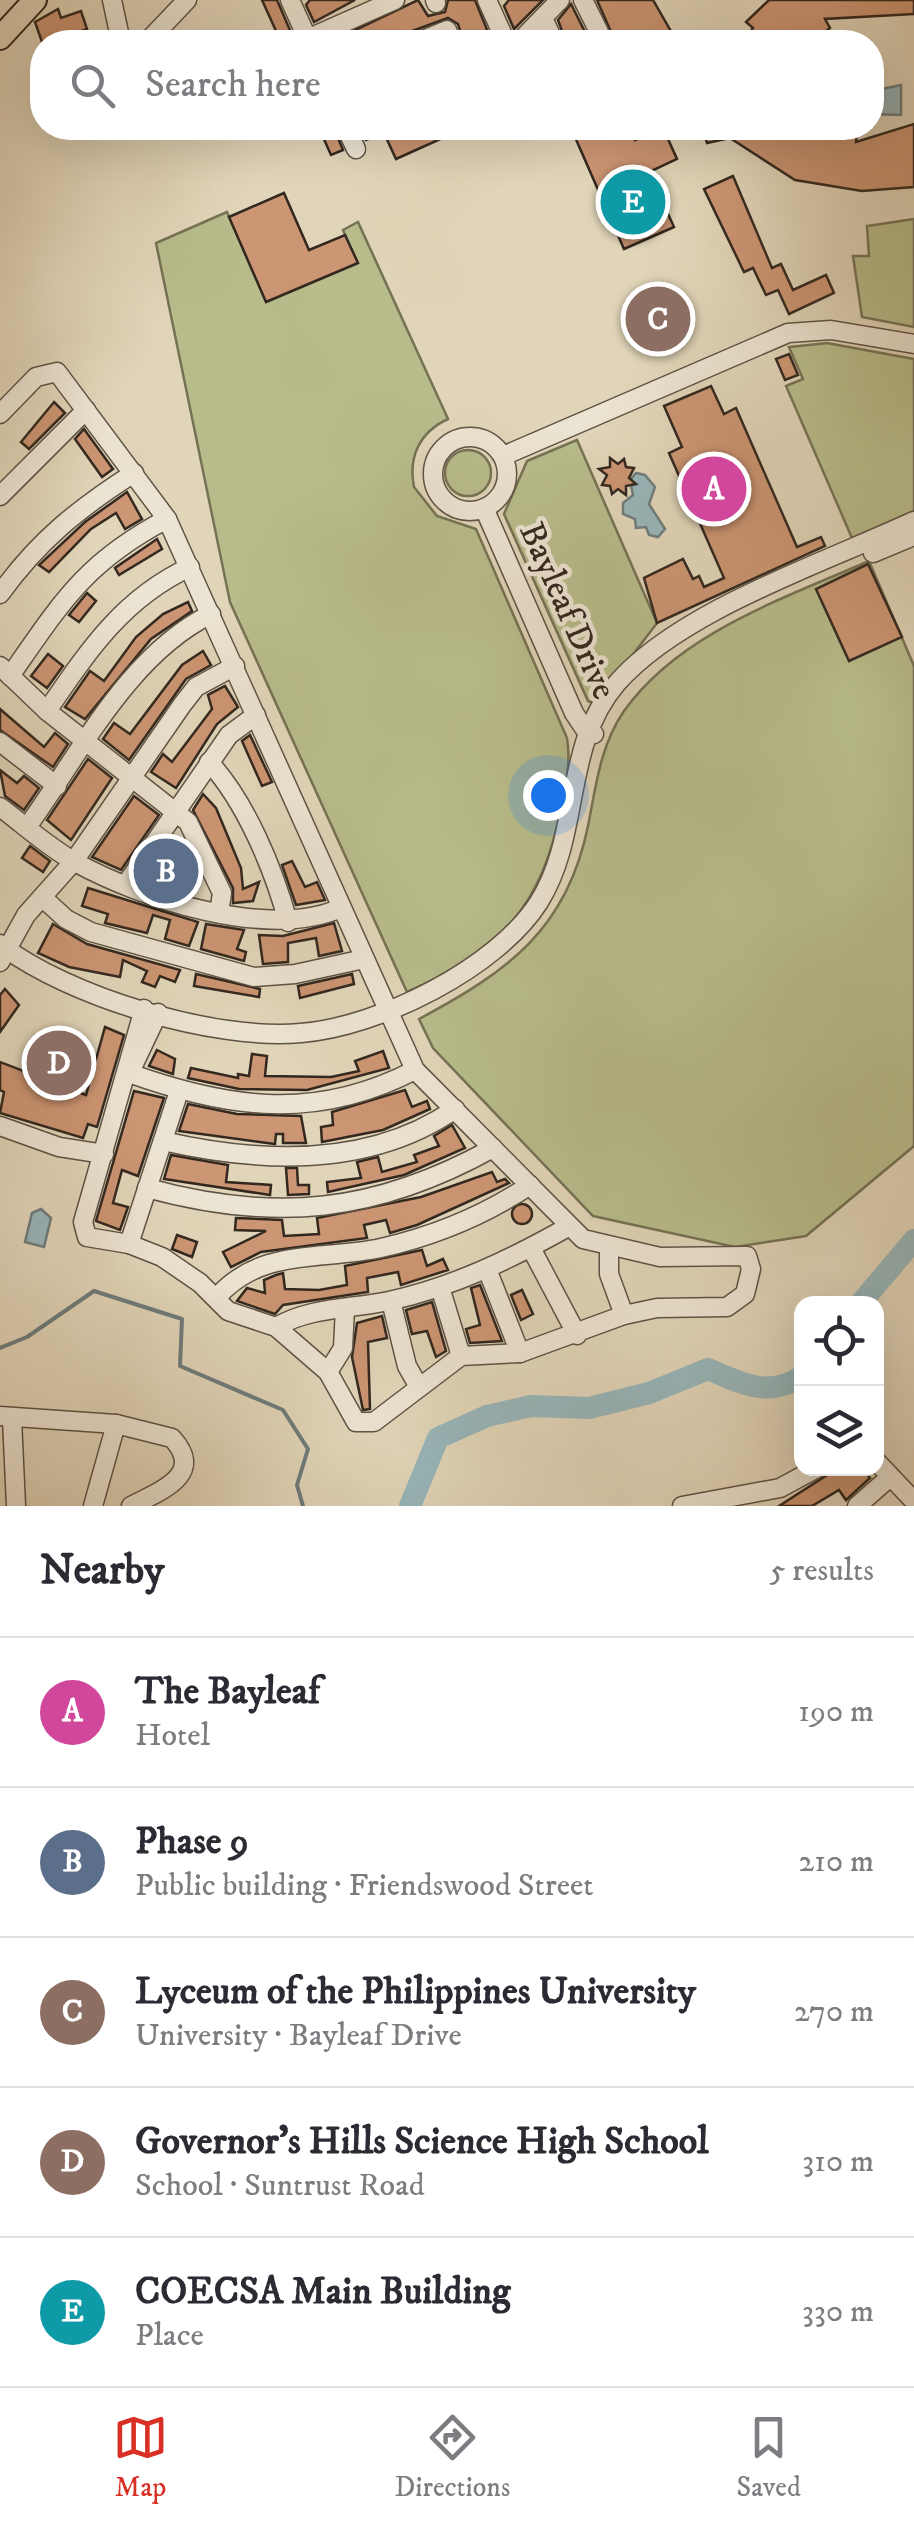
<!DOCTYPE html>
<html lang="en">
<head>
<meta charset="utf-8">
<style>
  body { margin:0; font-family:"IM FELL DW Pica",serif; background:#f7f7f7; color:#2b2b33 }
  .controls { position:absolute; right:30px; bottom:30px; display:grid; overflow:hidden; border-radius:20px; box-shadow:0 10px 40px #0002 }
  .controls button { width:90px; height:90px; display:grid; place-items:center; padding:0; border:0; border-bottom:2px solid #e1e1e2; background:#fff; color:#2b2b33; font:50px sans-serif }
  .you { position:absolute; left:548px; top:795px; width:35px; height:35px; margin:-25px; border:8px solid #fff; border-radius:50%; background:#1a73e8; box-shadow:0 0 0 15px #1a73e833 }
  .badge { display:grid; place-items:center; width:65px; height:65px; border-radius:50%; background:#d93025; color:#fff; font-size:32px; font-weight:700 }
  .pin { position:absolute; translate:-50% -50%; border:5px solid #fff; box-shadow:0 2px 10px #0006 }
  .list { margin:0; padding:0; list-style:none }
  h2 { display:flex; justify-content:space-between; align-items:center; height:130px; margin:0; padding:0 40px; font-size:42px }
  h2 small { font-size:32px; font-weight:400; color:#7c7c81 }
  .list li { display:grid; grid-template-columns:65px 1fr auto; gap:30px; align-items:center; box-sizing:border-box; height:150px; padding:0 40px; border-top:2px solid #e1e1e2 }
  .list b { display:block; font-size:38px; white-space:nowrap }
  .list p { margin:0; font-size:32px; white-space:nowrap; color:#7c7c81 }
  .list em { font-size:32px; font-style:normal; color:#7c7c81 }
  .icon { flex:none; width:55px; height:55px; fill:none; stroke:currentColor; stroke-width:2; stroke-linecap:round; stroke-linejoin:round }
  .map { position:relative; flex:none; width:914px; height:1506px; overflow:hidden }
  .search { position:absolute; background:#fff; box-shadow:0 10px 40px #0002; left:30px; right:30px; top:30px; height:110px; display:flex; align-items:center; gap:25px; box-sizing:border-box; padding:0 35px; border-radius:40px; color:#7c7c81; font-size:38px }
  .sheet { height:880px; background:#fff }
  nav { display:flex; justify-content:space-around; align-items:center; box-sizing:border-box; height:140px; border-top:2px solid #e1e1e2; background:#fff; font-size:28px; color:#7c7c81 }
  nav a { display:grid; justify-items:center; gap:5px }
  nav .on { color:#d93025 }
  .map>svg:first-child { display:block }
  .green { fill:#b8bc8b; stroke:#757255; stroke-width:2.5 }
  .water { fill:#98b6ba; stroke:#6f7d7c; stroke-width:2.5 }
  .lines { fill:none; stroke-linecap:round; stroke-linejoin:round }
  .stream { stroke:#6f7d7c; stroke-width:4 }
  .river { stroke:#98b6ba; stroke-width:22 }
  .building { fill:#cc9573; stroke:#32281f; stroke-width:2.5 }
  .minor-casing { stroke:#5e5346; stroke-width:21 }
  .major-casing { stroke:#32281f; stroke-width:26 }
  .minor { stroke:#ece4d2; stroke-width:18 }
  .major { stroke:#e1d5b9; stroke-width:22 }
  .labels { text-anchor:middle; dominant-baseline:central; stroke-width:9; stroke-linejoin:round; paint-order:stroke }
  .street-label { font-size:35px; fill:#32281f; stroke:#ece4d2 }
</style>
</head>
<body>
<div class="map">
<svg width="914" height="1506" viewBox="0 0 914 1506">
  <rect width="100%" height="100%" fill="#e1d5b9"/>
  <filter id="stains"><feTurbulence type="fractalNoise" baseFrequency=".002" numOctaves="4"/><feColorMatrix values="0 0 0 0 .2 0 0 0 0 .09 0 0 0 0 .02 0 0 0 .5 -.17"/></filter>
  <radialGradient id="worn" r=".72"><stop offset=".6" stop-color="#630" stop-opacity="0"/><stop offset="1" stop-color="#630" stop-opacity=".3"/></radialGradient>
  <!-- green -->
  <g class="green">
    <path d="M227,212L266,301L357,262L343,230L358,222L448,419C420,432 408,456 414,487L437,516L476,529L567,738C571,762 566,784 561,807C543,908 499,951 407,992L230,602L156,243Z"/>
    <polygon points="914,219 914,327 862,317 853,256 869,256 867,226"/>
    <polygon points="827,343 914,359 914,511 852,538 786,386 803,379 789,347"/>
    <polygon points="577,440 657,623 595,704 588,701 504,514 527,461"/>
    <circle cx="468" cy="473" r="23"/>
    <path d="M869,561L914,666V1146L806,1236L735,1247L593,1216L433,1048L419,1019C507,972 567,930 588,826C596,786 600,746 624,711C679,633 785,598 869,561Z"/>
  </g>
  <!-- water -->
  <g class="water">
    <polygon points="901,85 901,115 872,114 872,91"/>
    <polygon points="636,473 645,475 655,487 649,504 665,529 658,537 649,535 646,527 636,528 635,519 623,514 623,503 633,495 630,480"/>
    <polygon points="41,1209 51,1218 44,1247 25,1242 32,1213"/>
  </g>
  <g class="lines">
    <!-- stream -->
    <polyline class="stream" points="0,1348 27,1337 94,1291 182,1319 180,1366 283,1410 308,1449 297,1485 303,1506"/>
    <!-- river -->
    <g class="river">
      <polyline points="860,1304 914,1240"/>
      <path d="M410,1506L438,1438L487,1416L531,1406L589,1408L649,1393L708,1369C742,1383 768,1399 802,1376"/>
    </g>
  </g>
  <!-- building -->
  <g class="building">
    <polygon points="262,0 277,0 295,42 281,42"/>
    <polygon points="310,0 355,0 314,22 306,5"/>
    <polygon points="418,0 428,16 445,12 448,0 475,0 492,42 482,42 479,36 464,42 458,24 448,18 412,31 406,42 330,42"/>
    <polygon points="509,0 543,0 514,29 504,6"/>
    <polygon points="597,0 653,0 676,40 606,42 611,32"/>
    <polygon points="769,0 914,0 914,14 825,19 830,28 812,42 743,42 753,28 746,22"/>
    <polygon points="571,4 588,38 592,42 566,42 558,20"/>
    <polygon points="58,9 61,18 81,11 87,29 67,36 69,42 42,42 35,22"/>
    <polygon points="914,124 914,187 862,191 795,180 730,138 707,143 703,128 827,128 857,133 856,142"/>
    <polygon points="319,128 334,128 343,150 331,155"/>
    <polygon points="360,128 440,128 445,137 396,159 384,133 366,140"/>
    <polygon points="571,128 630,128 635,140 663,128 677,159 649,172 674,227 624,249"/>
    <polygon points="733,176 772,268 781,264 793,290 826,275 834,293 789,314 778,290 766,295 753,268 744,272 704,189"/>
    <polygon points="284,193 309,250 345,235 358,263 266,302 229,217"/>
    <polygon points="789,354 798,375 785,380 776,359"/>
    <polygon points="711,386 724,414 736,408 797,547 821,537 825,546 657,623 644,578 683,559 693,579 699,576 704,587 724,578 669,453 682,447 664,406"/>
    <polygon points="54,402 65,413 29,449 21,442"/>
    <polygon points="84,429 113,469 102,477 75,439"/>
    <polygon points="610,458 618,464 624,459 626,467 634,468 629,478 636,484 626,486 626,495 618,489 612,494 610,486 602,485 607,475 599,469 610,467"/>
    <polygon points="127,492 142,519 125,529 116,513 91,529 49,572 39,565 85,522"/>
    <polygon points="157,539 162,549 119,575 115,568"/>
    <polygon points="868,564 902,637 849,661 816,589"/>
    <polygon points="87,593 96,601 79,622 69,615"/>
    <polygon points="188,602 192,611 151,639 85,719 65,707 90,671 104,681 136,637 163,614"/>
    <polygon points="203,651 211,665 186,679 129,760 103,739 114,723 130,734 182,665"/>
    <polygon points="48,654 63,666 47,688 31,676"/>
    <polygon points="225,686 238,707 217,724 176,788 151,772 163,754 172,762 212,709 208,695"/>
    <polygon points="0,709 44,747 55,733 68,744 53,767 0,730"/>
    <polygon points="250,735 272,782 262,786 242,741"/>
    <polygon points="88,759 112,778 71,840 47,820"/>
    <polygon points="0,770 17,783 24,776 39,788 24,810 5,796"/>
    <polygon points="203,794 216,808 241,868 243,889 259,882 253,901 233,903 233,888 193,810"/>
    <polygon points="134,796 159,815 121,870 92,857"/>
    <polygon points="30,846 50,861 43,872 22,858"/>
    <polygon points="292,861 305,887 317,882 325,900 296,905 282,865"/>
    <polygon points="88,888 198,922 189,946 165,939 170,920 153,915 147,933 105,923 108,914 82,906"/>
    <polygon points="334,923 342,951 319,956 316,938 288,943 288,962 263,964 259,935 283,936"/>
    <polygon points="53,924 87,944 180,970 175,982 160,976 155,987 142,982 147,971 123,960 120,977 69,967 38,953"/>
    <polygon points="206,924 244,930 237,949 246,952 244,961 201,949"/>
    <polygon points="196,974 260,989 259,997 194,986"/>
    <polygon points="352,974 354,984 300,998 298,986"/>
    <polygon points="5,989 19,1005 0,1032 0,995"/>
    <polygon points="105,1027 124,1035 97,1127 88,1124 83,1138 0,1113 4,1092 0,1090 0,1062 86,1095"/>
    <polygon points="157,1050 175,1059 173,1074 149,1066"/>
    <polygon points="383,1051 389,1068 307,1090 239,1089 188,1078 191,1068 238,1078 238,1074 249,1076 252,1054 267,1056 265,1076 331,1077 359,1071 355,1061"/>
    <polygon points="405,1090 412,1107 427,1101 430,1109 383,1130 322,1142 321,1127 333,1125 332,1112"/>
    <polygon points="134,1091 164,1098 138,1176 122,1170 113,1203 128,1207 120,1230 96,1221"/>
    <polygon points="188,1104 237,1114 301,1116 306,1143 283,1143 283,1134 276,1134 275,1144 179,1131"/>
    <polygon points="452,1125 465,1148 404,1175 328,1192 327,1182 361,1178 357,1162 378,1157 382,1172 417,1162 414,1155 439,1146 434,1136"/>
    <polygon points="171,1155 228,1165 226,1182 271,1185 270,1195 164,1179"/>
    <polygon points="286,1168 297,1168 298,1185 309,1185 309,1194 288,1195"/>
    <polygon points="492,1172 497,1182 505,1179 509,1183 417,1225 390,1233 386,1220 364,1225 367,1238 261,1252 231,1267 223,1252 266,1231 235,1230 236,1218 282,1220 284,1236 319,1234 317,1218 421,1197"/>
    <circle cx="522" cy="1214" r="10"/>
    <polygon points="177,1235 197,1242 192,1257 172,1249"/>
    <polygon points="422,1250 427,1266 443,1259 448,1270 401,1285 398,1272 367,1278 368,1292 283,1305 275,1314 237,1301 247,1288 265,1293 264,1280 276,1275 283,1273 285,1289 319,1290 347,1285 345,1266"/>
    <polygon points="480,1285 502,1341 470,1343 466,1329 480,1325 471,1288"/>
    <polygon points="522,1290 533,1314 521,1320 511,1295"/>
    <polygon points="432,1302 446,1351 436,1357 427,1331 412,1334 406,1310"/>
    <polygon points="382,1316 387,1338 368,1342 370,1409 363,1410 352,1357 357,1323"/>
    <polygon points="838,1468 861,1468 870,1478 846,1500 839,1490 812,1506 779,1506"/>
  </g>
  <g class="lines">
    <!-- minor casing -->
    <g class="minor-casing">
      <g id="minor">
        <polyline points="112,0 121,42"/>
        <polyline points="290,0 309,42"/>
        <polyline points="435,0 436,3"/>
        <polyline points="487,0 506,42"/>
        <polyline points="583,0 599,32"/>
        <polyline points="543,18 554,42"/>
        <polyline points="307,39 395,0"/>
        <polyline points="147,42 187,0"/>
        <polyline points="418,42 447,30 452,42"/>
        <polyline points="519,42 560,0"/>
        <polyline points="346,128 356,149"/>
        <polyline points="0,414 36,377 57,372 167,519 415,1070 583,1239 660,1257 747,1256 751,1269 745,1294 727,1307 657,1308 624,1315 520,1353 461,1356 374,1422 356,1422 328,1372 276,1327 228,1311 200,1283 162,1257 129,1244 87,1237 83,1222 144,1009"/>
        <circle cx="470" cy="474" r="37"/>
        <polyline points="503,456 788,333 831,330 914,344"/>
        <polyline points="0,496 86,410"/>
        <polyline points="484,508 574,713 586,731 594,734"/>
        <polyline points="873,553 914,536"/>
        <path d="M0,594C38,541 79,508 134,473"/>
        <polyline points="0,666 47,711 188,822 222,893 219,913"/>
        <path d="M10,676C61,603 85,562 167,519"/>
        <path d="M47,711C88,651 123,598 190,567"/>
        <polyline points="0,742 57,786"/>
        <path d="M209,762C246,802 274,870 288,922"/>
        <path d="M0,807C24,825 48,847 75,862C142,899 268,940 341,908"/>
        <path d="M27,827C80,754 128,655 211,614"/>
        <polyline points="126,884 229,735 256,715"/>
        <polyline points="43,898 66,919 91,932 254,977 295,974 364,959"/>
        <path d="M0,944C68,997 215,1041 301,1033C379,1027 497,968 539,902C582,833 562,747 617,683C681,610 824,563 914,521"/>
        <polyline points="0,962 26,915 74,861 182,705 196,687 235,666"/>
        <polyline points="132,1068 158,1013"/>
        <path d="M129,1073C229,1109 317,1121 415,1070"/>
        <polyline points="0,1126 59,1147 104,1154"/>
        <path d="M163,1141C259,1163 370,1168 455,1109"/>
        <path d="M147,1188C275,1223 376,1213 493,1148"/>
        <polyline points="129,1244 179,1091"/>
        <polyline points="609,1246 609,1274 624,1315"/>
        <polyline points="531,1248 577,1335"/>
        <polyline points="487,1269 520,1353"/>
        <polyline points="440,1287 461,1356"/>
        <path d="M217,1297C262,1247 320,1261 381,1248C434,1236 485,1215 530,1185"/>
        <polyline points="391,1301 407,1366 419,1387"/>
        <path d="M276,1327C310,1307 351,1309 389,1301C453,1287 511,1259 568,1227"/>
        <polyline points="328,1372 343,1348 345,1308"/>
        <path d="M0,1416L116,1424L172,1438C206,1475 160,1491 131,1506"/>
        <polyline points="12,1419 16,1506"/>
        <polyline points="876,1461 914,1501"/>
        <polyline points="93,1506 116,1424"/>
        <polyline points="682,1506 780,1488 817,1468"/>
        <polyline points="857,1506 890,1477"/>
      </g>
    </g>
    <!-- major casing -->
    <g class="major-casing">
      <polyline id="major" points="0,38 35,0"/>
    </g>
    <!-- minor -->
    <use href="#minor" class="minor"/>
    <!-- major -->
    <use href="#major" class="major"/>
  </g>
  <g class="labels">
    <!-- street labels -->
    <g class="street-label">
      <text transform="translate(567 611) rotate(66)">Bayleaf Drive</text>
    </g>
  </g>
  <rect width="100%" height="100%" filter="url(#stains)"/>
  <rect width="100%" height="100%" fill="url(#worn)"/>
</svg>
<div class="controls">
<button><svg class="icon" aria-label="locate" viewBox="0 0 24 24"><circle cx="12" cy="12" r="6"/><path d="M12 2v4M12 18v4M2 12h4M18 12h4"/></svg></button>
<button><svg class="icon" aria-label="layers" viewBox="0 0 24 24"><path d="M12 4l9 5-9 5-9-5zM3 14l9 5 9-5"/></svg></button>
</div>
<div class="you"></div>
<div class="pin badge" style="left:714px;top:489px;background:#d1479c">A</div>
<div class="pin badge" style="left:166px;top:871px;background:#5c6f8a">B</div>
<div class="pin badge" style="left:658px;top:319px;background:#8d6e63">C</div>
<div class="pin badge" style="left:59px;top:1063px;background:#8d6e63">D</div>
<div class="pin badge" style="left:633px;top:202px;background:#0f9aa8">E</div>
<div class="search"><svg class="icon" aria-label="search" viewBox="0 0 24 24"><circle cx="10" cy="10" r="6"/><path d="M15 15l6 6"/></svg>Search here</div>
</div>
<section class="sheet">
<h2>Nearby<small>5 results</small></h2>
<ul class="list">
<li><span class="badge" style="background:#d1479c">A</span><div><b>The Bayleaf</b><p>Hotel</p></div><em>190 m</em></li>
<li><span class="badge" style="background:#5c6f8a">B</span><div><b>Phase 9</b><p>Public building · Friendswood Street</p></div><em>210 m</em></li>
<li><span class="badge" style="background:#8d6e63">C</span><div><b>Lyceum of the Philippines University</b><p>University · Bayleaf Drive</p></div><em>270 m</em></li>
<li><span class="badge" style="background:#8d6e63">D</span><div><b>Governor's Hills Science High School</b><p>School · Suntrust Road</p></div><em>310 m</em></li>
<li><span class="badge" style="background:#0f9aa8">E</span><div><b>COECSA Main Building</b><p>Place</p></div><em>330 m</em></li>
</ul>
</section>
<nav>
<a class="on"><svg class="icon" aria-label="map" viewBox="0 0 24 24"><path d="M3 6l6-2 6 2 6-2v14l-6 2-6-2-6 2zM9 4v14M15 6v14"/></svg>Map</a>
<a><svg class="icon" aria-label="directions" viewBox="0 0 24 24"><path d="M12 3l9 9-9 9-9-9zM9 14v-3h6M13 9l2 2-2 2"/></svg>Directions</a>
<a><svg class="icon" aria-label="saved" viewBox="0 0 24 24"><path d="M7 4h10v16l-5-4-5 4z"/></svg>Saved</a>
</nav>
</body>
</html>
